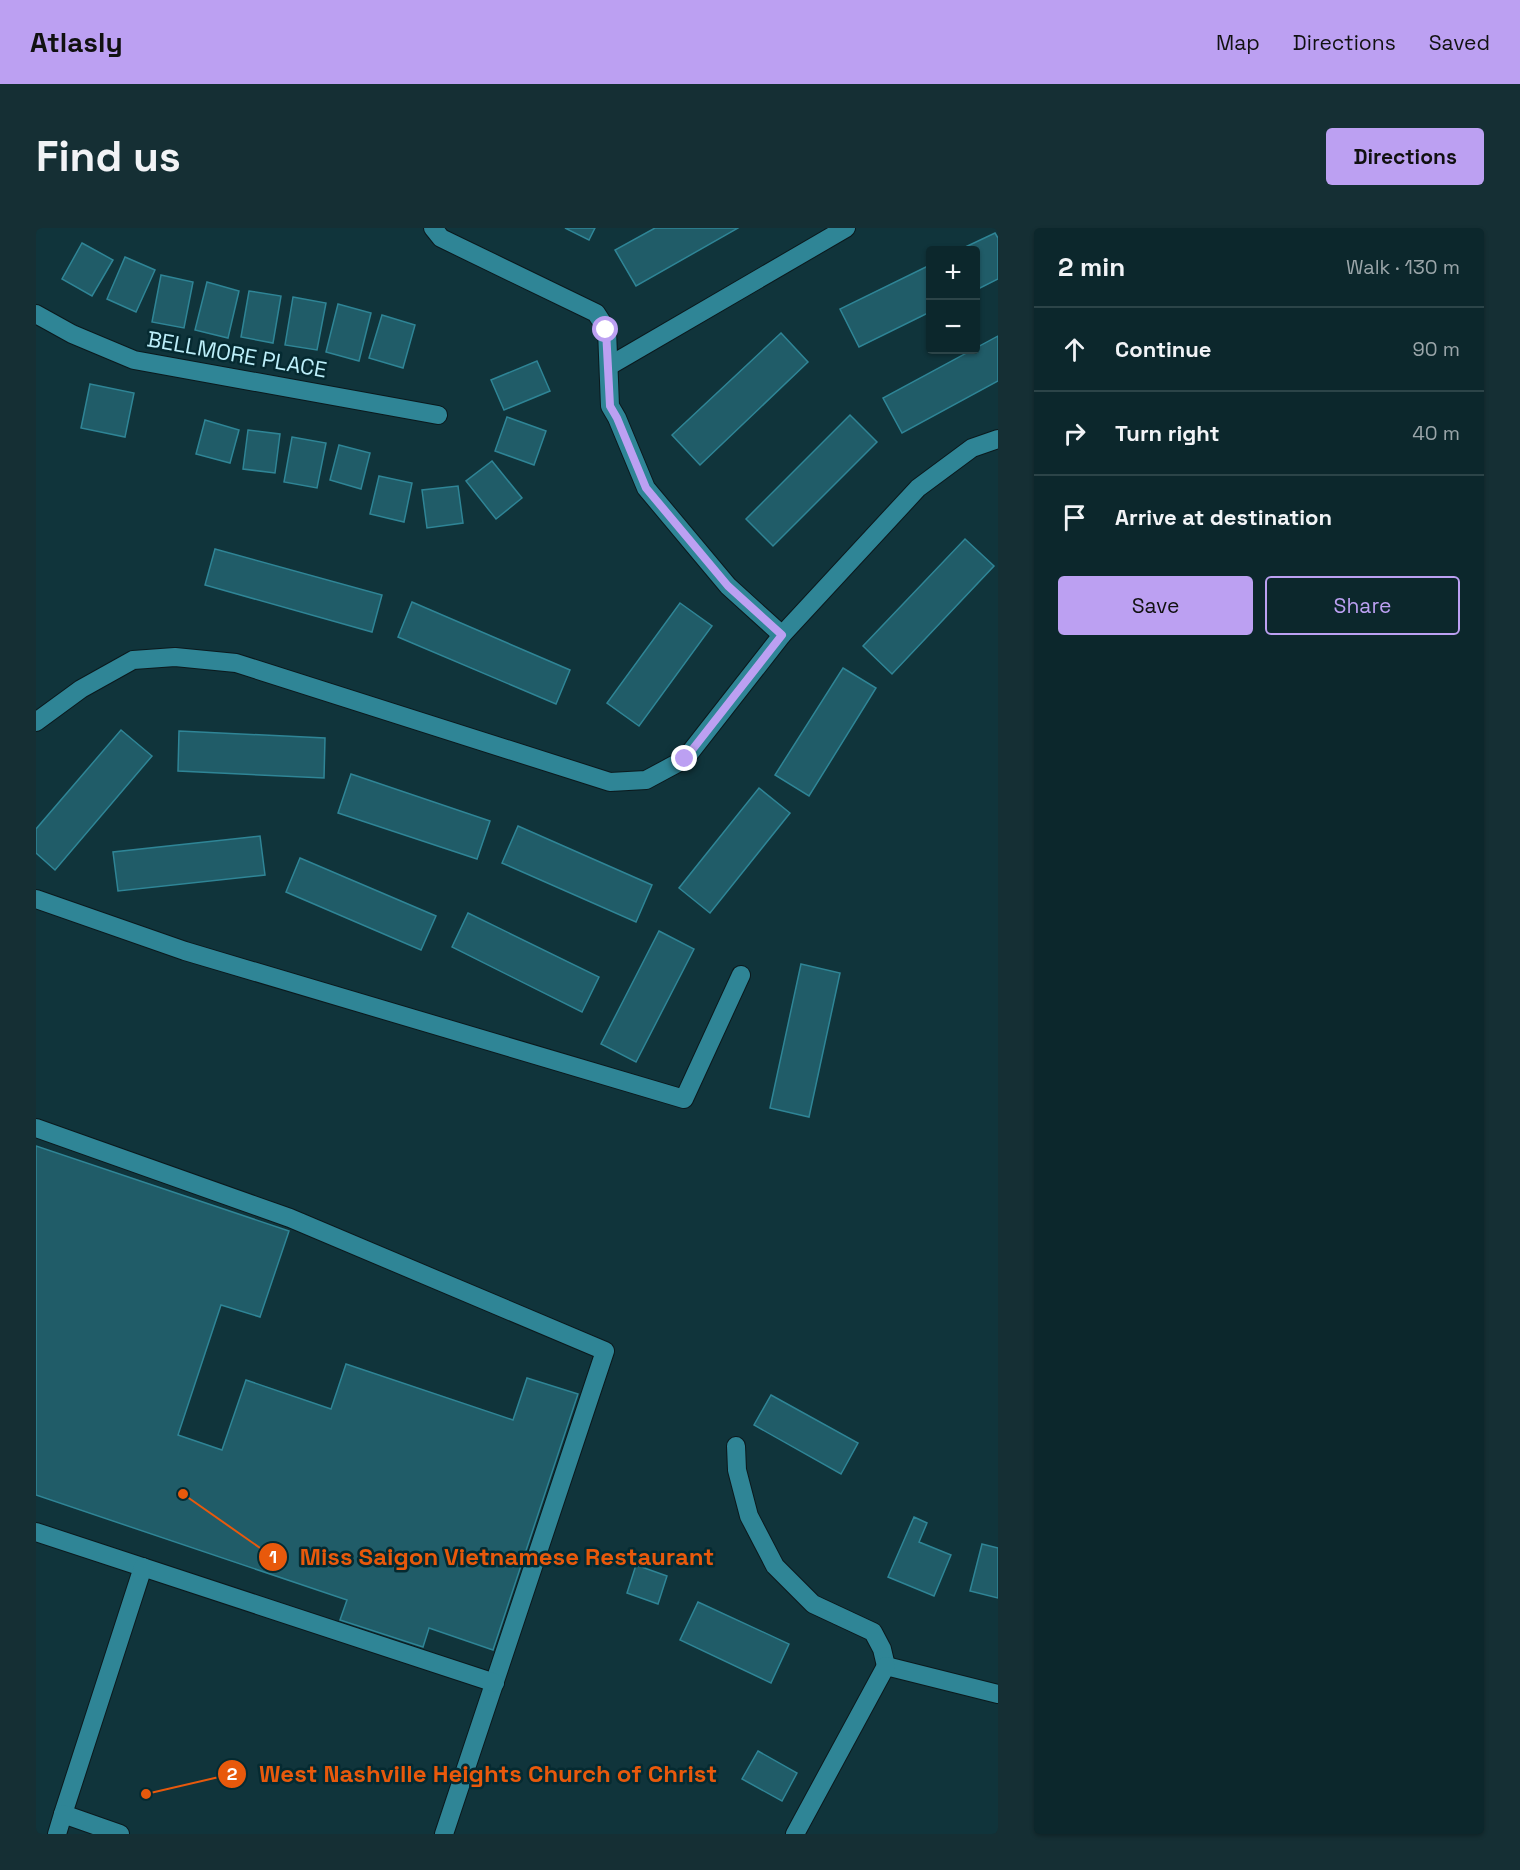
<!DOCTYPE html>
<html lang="en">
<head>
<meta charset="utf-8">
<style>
  body { margin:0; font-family:"Space Grotesk",sans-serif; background:#152f34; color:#f1f3f6 }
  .controls { position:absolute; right:18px; top:18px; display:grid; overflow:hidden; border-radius:6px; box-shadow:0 2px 4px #0004 }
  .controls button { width:54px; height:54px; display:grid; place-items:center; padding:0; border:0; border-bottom:2px solid #2c4448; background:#0c272c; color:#f1f3f6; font:30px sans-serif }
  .stop { position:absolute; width:18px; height:18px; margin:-14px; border:4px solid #bca0f2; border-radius:50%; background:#fff }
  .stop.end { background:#bca0f2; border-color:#fff; box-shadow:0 2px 6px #0008 }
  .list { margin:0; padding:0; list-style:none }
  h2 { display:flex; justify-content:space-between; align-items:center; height:78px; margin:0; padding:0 24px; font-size:26px }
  h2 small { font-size:20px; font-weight:400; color:#9aa5a9 }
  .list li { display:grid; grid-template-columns:39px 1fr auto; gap:18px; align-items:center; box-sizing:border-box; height:84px; padding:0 24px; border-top:2px solid #2c4448 }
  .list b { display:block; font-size:22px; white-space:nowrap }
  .list em { font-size:20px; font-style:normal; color:#9aa5a9 }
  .actions { display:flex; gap:12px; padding:18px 24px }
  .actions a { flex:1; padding:14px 0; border:2px solid #bca0f2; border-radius:6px; text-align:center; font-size:21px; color:#bca0f2 }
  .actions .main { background:#bca0f2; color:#111 }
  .icon { flex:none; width:33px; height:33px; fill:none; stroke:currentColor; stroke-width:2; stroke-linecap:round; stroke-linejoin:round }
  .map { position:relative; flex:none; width:962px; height:1606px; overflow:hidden; border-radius:6px }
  header { display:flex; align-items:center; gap:36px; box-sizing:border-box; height:84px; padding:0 30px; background:#bca0f2; color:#111 }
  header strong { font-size:28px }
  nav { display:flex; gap:33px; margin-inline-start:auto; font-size:21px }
  .intro { display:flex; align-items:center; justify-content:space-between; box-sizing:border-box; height:144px; padding:0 36px }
  h1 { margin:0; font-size:42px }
  .button { padding:15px 27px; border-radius:6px; background:#bca0f2; color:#111; font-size:21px; font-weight:700 }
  main { display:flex; gap:36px; padding:0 36px }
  aside { flex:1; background:#0c272c; border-radius:6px; box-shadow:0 2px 4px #0004 }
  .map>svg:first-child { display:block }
  .building { fill:#205c68; stroke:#2f8596; stroke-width:1.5 }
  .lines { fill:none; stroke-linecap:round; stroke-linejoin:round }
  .minor-casing { stroke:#0b191d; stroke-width:20 }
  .minor { stroke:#2f8596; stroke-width:18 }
  .route { stroke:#bca0f2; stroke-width:8 }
  .labels { text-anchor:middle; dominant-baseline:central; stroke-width:5; stroke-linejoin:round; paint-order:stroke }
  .street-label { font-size:22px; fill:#bdeffa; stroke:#052a31 }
  .leader { fill:none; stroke:#e8590c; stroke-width:2 }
  .callout-dot { fill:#e8590c; stroke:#052a31; stroke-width:2 }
  .mark-label { font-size:18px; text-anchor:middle; font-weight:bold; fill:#fff }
  .callout-label { font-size:24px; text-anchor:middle; font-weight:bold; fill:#e8590c; stroke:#052a31; stroke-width:5; stroke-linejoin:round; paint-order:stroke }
</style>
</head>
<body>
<header>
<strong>Atlasly</strong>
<nav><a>Map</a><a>Directions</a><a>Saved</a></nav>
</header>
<div class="intro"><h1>Find us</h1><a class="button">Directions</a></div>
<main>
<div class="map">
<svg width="962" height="1606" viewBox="0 0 962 1606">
  <rect width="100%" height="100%" fill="#10343b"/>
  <!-- building -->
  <g class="building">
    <polygon points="529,0 559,0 553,12"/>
    <polygon points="619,0 702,0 600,58 579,22"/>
    <polygon points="959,5 962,10 962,51 940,62 940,22 923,22"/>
    <polygon points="46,15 77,32 56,68 26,51"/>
    <polygon points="89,29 119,42 100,84 71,71"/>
    <polygon points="894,37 894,84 823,119 804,81"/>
    <polygon points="125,47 157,54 148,100 116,94"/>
    <polygon points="171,54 203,63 192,110 159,102"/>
    <polygon points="213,63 245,68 237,115 205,109"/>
    <polygon points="257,69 290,75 281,122 249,117"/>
    <polygon points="302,76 335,85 323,133 290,124"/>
    <polygon points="346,87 379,97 367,140 333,130"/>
    <polygon points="745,105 772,134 664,237 636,207"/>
    <polygon points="962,108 962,153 866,205 847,170"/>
    <polygon points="501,133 514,163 468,182 455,152"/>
    <polygon points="54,156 98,165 89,209 45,200"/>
    <polygon points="814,187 841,214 737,318 710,291"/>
    <polygon points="471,189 510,203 498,237 459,223"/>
    <polygon points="169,192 203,202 194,235 160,226"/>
    <polygon points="212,202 244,206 239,245 207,241"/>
    <polygon points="256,209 290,215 281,260 248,254"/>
    <polygon points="303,217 334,225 325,261 294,252"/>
    <polygon points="456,233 486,270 460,291 430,253"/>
    <polygon points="343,248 376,255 368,294 334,286"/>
    <polygon points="422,258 427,295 391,300 386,262"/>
    <polygon points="929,311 958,338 856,446 827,418"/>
    <polygon points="179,321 346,367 336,404 169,357"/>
    <polygon points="376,374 534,442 520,476 362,409"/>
    <polygon points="644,375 676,398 603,498 571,475"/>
    <polygon points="807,440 840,460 773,568 739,547"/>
    <polygon points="85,502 116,528 19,642 0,625 0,601"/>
    <polygon points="143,503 289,510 288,550 142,543"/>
    <polygon points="315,546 454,593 441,631 302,585"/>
    <polygon points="723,560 754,585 674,685 643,660"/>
    <polygon points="482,598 616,657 600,694 466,635"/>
    <polygon points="224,608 229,647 82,663 77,624"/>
    <polygon points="264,630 400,688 385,722 250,664"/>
    <polygon points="432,685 563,749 546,784 416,719"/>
    <polygon points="623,703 658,721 600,834 565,816"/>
    <polygon points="765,736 804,745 773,889 734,880"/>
    <polygon points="0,918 253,1003 224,1089 185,1077 142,1207 186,1222 210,1152 295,1181 310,1136 477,1192 491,1150 542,1166 457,1422 393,1400 387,1419 304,1392 311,1372 0,1267"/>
    <polygon points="735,1167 822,1215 805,1246 718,1197"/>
    <polygon points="878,1289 891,1295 883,1314 915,1327 898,1368 852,1349"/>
    <polygon points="946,1316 962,1320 962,1370 934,1363"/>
    <polygon points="600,1337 631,1348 622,1376 591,1365"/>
    <polygon points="662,1374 753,1416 735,1455 644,1412"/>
    <polygon points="722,1523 761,1545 746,1573 706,1551"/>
  </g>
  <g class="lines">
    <!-- minor casing -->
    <g class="minor-casing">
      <g id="minor">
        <polyline points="397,0 405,10 560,85 571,102 574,178 581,190 610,260 692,358 746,407"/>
        <polyline points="0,86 36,106 98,132 402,187"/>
        <polyline points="573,138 810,0"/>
        <polyline points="0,494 45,461 97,432 139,429 200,435 574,554 610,552 649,531 746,407 882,260 936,220 962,211"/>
        <polyline points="0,671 149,723 648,871 705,747"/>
        <polyline points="0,900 254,990 569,1123 408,1606"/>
        <polyline points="700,1218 701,1242 713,1288 739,1338 777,1376 837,1404 846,1421 850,1438"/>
        <polyline points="0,1304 459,1455"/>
        <polyline points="850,1438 962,1466"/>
        <polyline points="27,1586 107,1339"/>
        <polyline points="21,1606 27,1586 84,1606"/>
        <polyline points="759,1606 850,1438"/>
      </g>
    </g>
    <!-- minor -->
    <use href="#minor" class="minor"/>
  </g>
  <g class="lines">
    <!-- route -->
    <polyline class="route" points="570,102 574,178 581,190 610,260 692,358 746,407 649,531"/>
  </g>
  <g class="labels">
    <!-- street labels -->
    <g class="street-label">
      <text transform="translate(201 126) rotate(10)">BELLMORE PLACE</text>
    </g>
  </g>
  <!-- callouts -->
  <path class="leader" d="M147 1266L237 1329M110 1566L196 1546"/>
  <g class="callout-dot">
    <circle cx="147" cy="1266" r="6"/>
    <circle cx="110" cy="1566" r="6"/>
    <circle cx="237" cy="1329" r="15"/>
    <circle cx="196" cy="1546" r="15"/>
  </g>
  <g class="mark-label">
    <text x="237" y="1335">1</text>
    <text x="196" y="1552">2</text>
  </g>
  <g class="callout-label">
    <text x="471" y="1337">Miss Saigon Vietnamese Restaurant</text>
    <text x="452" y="1554">West Nashville Heights Church of Christ</text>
  </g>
</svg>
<div class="controls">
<button>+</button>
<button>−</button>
</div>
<div class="stop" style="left:570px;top:102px"></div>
<div class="stop end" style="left:649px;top:531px"></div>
</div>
<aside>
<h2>2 min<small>Walk · 130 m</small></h2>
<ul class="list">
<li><svg class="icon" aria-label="ahead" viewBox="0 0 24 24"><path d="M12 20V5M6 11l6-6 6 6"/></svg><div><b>Continue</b></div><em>90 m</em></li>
<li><svg class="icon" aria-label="right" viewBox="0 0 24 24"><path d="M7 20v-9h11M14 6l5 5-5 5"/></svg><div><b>Turn right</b></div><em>40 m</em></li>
<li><svg class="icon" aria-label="arrive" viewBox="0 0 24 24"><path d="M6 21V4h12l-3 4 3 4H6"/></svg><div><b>Arrive at destination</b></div></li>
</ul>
<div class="actions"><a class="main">Save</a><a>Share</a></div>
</aside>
</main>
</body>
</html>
